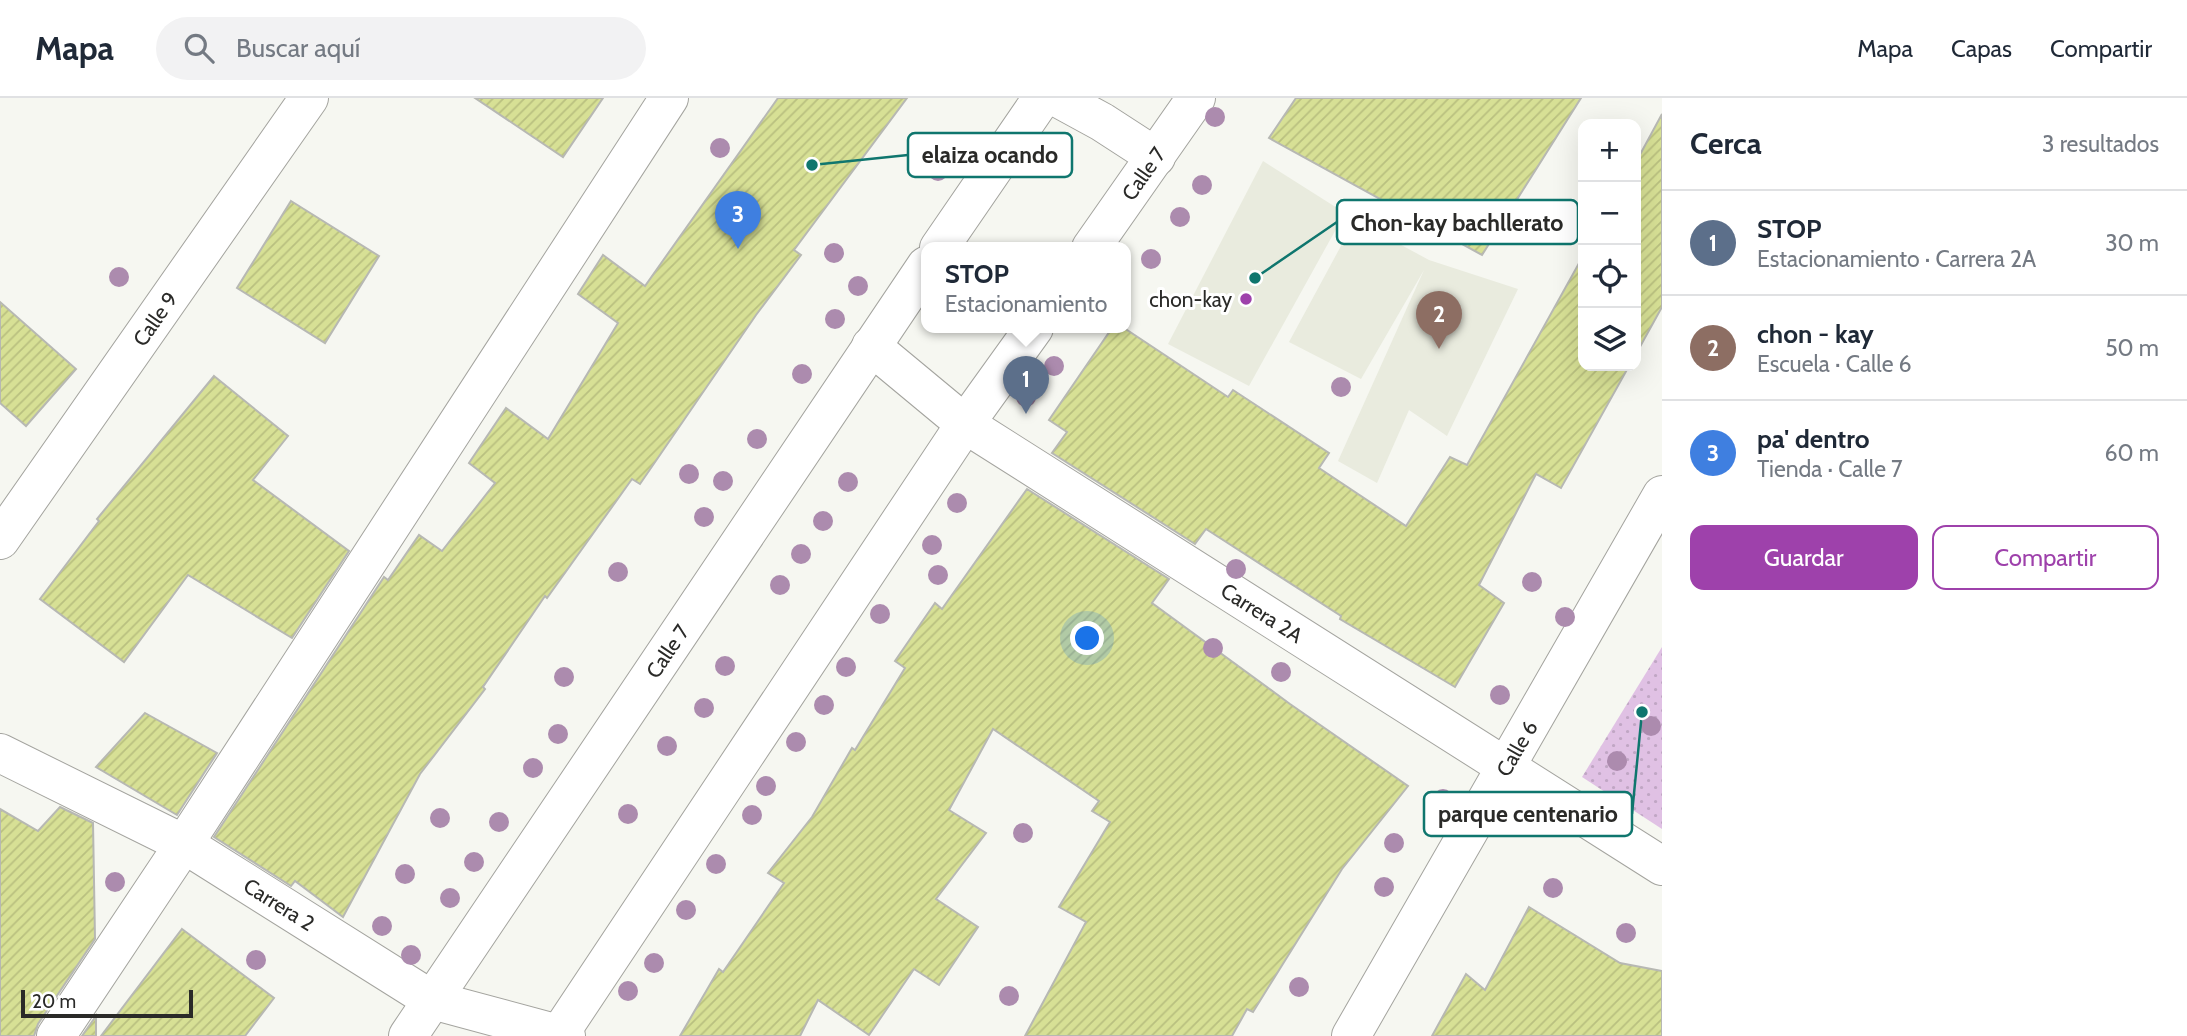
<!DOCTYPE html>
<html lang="es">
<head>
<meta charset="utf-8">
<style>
  body { margin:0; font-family:Cabin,sans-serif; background:#f2f2f3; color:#1f2937 }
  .controls { position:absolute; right:21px; top:21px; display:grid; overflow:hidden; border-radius:14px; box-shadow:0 7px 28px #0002 }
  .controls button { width:63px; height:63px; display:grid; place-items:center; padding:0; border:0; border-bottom:2px solid #e0e1e3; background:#fff; color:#1f2937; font:35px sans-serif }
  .scale { position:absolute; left:21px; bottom:18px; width:172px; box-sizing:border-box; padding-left:7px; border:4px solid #2a2a28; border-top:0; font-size:19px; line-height:24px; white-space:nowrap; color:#2a2a28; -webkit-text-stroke:5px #fff; paint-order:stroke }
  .you { position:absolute; left:1088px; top:541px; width:24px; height:24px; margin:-18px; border:5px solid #fff; border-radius:50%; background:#1a73e8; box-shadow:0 0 0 10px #1a73e833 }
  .badge { display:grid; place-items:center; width:46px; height:46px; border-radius:50%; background:#9e41ab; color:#fff; font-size:23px; font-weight:700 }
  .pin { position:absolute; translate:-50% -58px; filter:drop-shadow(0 2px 4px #0008) }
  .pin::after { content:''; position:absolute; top:37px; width:24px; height:21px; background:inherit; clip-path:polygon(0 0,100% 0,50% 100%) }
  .popup { position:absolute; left:921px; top:144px; width:210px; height:91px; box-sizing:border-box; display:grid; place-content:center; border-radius:14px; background:#fff; filter:drop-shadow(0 2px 5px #0005); font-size:23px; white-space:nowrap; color:#747a83 }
  .popup b { font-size:26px; color:#1f2937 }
  .popup::after { content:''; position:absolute; left:50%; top:100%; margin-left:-14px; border:14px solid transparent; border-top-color:#fff }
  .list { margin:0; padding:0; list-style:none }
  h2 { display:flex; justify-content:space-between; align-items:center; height:91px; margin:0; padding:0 28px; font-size:30px }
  h2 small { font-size:23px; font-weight:400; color:#747a83 }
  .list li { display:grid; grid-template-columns:46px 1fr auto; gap:21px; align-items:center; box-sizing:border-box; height:105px; padding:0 28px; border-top:2px solid #e0e1e3 }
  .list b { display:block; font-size:26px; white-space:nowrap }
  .list p { margin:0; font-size:23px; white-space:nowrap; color:#747a83 }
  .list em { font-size:23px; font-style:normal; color:#747a83 }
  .actions { display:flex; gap:14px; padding:21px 28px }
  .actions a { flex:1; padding:16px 0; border:2px solid #9e41ab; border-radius:14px; text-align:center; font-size:24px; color:#9e41ab }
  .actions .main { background:#9e41ab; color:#fff }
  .icon { flex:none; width:38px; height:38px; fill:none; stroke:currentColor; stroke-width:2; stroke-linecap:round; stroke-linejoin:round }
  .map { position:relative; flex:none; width:1662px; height:938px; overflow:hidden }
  header { display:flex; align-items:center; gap:42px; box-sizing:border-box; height:98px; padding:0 35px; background:#fff; border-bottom:2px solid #e0e1e3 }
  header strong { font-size:33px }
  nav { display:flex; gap:38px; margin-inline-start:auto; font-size:24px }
  .search { width:490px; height:63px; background:#f2f2f3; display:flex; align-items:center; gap:18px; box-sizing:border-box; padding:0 24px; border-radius:38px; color:#747a83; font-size:26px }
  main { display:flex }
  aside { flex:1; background:#fff }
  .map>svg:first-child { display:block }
  .built { fill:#e9ebde }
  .park { fill:url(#park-dots) }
  .building { fill:url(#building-hatch); stroke:#b7b8b3; stroke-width:2 }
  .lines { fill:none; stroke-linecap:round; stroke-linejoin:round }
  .minor-casing { stroke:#a4a49f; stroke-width:40 }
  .minor { stroke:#fff; stroke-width:38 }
  .tree { fill:#ac8bae }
  .poi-dot { fill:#9e41ab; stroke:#fff; stroke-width:2.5 }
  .labels { text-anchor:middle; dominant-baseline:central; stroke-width:6; stroke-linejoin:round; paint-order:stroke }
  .street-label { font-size:21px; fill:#2a2a28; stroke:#fff }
  .poi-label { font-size:21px; fill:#2a2a28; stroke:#fff; text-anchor:end }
  .leader { fill:none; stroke:#0f766e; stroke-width:2.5 }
  .callout-dot { fill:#0f766e; stroke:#fff; stroke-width:2.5 }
  .callout { fill:#fff; stroke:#0f766e; stroke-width:2.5 }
  .callout-label { font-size:23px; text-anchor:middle; font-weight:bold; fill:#2a2a28 }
</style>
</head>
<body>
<header>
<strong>Mapa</strong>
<div class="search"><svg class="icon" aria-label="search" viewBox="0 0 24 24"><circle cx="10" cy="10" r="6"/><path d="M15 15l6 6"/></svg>Buscar aquí</div>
<nav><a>Mapa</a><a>Capas</a><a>Compartir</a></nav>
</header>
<main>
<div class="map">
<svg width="1662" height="938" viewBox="0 0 1662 938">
  <defs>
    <pattern id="park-dots" width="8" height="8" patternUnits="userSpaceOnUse" patternTransform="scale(1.75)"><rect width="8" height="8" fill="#e0c1e4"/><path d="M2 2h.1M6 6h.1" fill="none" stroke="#c0a6c4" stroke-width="1.8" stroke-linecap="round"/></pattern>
    <pattern id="building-hatch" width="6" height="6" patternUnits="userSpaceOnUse" patternTransform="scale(1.75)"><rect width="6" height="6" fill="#d7e095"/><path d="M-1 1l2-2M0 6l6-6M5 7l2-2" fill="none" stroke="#b9c080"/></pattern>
  </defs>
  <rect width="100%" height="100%" fill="#f6f7f1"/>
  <!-- built -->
  <g class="built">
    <polygon points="1263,63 1345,115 1249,288 1168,246"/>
    <polygon points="1355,122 1429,162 1518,191 1447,338 1409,312 1377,385 1338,363 1424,172 1361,281 1289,244"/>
  </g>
  <!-- park -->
  <polygon class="park" points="1662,549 1662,731 1582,679"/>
  <!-- building -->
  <g class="building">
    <polygon points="475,0 603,0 563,59"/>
    <polygon points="778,0 907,0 794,152 801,157 756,217 640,386 632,381 547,500 545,498 483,589 485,591 420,676 343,819 295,783 291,788 214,739 384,479 388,482 419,437 442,453 495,385 469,365 506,310 548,341 618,225 578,196 603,157 645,188"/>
    <polygon points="1296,0 1581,0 1482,157 1269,40"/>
    <polygon points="1662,16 1662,209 1636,256 1636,64"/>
    <polygon points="291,103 379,158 325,245 237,190"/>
    <polygon points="1583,158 1583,268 1629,268 1561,390 1536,376 1479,487 1504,505 1455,589 1340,521 1341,518 1206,431 1195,446 1052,355 1067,334 1049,322 1112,230 1124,230 1228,299 1233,292 1329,355 1319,370 1406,428 1450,359 1467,367"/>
    <polygon points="0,204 76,271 26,328 0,305"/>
    <polygon points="214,278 288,338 253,382 349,453 292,540 188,477 124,564 40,501 99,423 97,421"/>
    <polygon points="1027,391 1169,481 1152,505 1290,606 1408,688 1342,771 1253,914 1247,911 1232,938 1025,938 1086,824 1059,809 1110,724 1092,713 1099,703 993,631 949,712 986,735 936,801 978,829 939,887 914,871 869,937 818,902 800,938 680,938 719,871 723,874 784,785 768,775 812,719 852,650 855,652 905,570 895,563 935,505 942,511"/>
    <polygon points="145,615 217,655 177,717 96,669"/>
    <polygon points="60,709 93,725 95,841 38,926 34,938 0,938 0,711 38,733"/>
    <polygon points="1529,809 1620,865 1662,873 1662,938 1432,938 1466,876 1485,892"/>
    <polygon points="182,831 274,900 245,938 101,938"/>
    <polygon points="96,918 96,938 82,938"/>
  </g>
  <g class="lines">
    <!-- minor casing -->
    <g class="minor-casing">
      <g id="minor">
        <polyline points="1058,0 1102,24 1156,59"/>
        <polyline points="939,150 1042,0"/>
        <path id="s1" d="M1091,150L1196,0"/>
        <path id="s2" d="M871,248L965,326L1662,768"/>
        <path id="s3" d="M0,442L309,0"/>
        <path id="s4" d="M0,655L184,746L432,902L566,938"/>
        <polyline points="56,938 184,746 669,0"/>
        <path id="s5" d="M408,938L926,168"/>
        <polyline points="558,938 965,326 1034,230"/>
        <path id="s6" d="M1351,938L1662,397"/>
      </g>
    </g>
    <!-- minor -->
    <use href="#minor" class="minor"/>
  </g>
  <!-- trees -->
  <g class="tree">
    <circle cx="1215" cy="19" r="10"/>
    <circle cx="720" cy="50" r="10"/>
    <circle cx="938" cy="73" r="10"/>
    <circle cx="1202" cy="87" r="10"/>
    <circle cx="1180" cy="119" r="10"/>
    <circle cx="834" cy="155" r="10"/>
    <circle cx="1151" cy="161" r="10"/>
    <circle cx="119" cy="179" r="10"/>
    <circle cx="858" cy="188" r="10"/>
    <circle cx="835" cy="221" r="10"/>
    <circle cx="1054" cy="268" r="10"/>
    <circle cx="802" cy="276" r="10"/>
    <circle cx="1341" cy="289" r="10"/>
    <circle cx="1026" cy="299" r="10"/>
    <circle cx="757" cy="341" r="10"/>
    <circle cx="689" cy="376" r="10"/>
    <circle cx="723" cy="383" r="10"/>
    <circle cx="848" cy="384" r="10"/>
    <circle cx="957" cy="405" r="10"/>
    <circle cx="704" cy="419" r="10"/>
    <circle cx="823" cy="423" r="10"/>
    <circle cx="932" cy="447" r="10"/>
    <circle cx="801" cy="456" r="10"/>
    <circle cx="1236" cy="471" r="10"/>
    <circle cx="618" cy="474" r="10"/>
    <circle cx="938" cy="477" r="10"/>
    <circle cx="1532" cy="484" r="10"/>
    <circle cx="780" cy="487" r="10"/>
    <circle cx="880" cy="516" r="10"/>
    <circle cx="1565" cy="519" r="10"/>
    <circle cx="1213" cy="550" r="10"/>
    <circle cx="725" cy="568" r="10"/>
    <circle cx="846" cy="569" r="10"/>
    <circle cx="1281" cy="574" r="10"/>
    <circle cx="564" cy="579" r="10"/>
    <circle cx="1500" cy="597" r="10"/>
    <circle cx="824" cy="607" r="10"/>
    <circle cx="704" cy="610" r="10"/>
    <circle cx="1651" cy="628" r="10"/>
    <circle cx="558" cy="636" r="10"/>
    <circle cx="796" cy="644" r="10"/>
    <circle cx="667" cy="648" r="10"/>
    <circle cx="1617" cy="663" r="10"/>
    <circle cx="533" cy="670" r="10"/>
    <circle cx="766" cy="688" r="10"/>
    <circle cx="1443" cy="701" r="10"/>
    <circle cx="628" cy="716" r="10"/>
    <circle cx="752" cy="717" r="10"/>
    <circle cx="440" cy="720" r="10"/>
    <circle cx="499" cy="724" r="10"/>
    <circle cx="1023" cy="735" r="10"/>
    <circle cx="1394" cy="745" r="10"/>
    <circle cx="474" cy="764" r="10"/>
    <circle cx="716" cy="766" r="10"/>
    <circle cx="405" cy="776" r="10"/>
    <circle cx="115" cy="784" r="10"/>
    <circle cx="1384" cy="789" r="10"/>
    <circle cx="1553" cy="790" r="10"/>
    <circle cx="450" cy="800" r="10"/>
    <circle cx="686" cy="812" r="10"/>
    <circle cx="382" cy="828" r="10"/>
    <circle cx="1626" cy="835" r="10"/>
    <circle cx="411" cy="857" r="10"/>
    <circle cx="256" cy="862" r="10"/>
    <circle cx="654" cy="865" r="10"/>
    <circle cx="1299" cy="889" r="10"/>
    <circle cx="628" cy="893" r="10"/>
    <circle cx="1009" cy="898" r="10"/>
  </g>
  <!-- markers -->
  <circle class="poi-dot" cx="1246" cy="201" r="7"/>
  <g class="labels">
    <!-- street labels -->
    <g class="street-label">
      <text stroke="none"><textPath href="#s1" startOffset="91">Calle 7</textPath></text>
      <text stroke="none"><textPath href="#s3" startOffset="270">Calle 9</textPath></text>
      <text stroke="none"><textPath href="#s2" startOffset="474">Carrera 2A</textPath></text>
      <text stroke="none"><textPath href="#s5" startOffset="464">Calle 7</textPath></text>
      <text stroke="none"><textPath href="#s6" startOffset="332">Calle 6</textPath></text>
      <text stroke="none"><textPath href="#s4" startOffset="318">Carrera 2</textPath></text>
    </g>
    <!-- poi labels -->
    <g class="poi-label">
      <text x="1232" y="201">chon-kay</text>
    </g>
  </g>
  <!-- callouts -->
  <path class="leader" d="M812 67L908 57M1255 180L1337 124M1642 614L1632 716"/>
  <g class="callout-dot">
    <circle cx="812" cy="67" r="7"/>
    <circle cx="1255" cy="180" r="7"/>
    <circle cx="1642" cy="614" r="7"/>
  </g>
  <g class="callout">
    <rect x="908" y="35" width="164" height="44" rx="7"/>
    <rect x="1337" y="102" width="241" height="44" rx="7"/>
    <rect x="1424" y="694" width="208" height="44" rx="7"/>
  </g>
  <g class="callout-label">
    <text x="990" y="65">elaiza ocando</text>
    <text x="1457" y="133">Chon-kay bachllerato</text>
    <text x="1528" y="724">parque centenario</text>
  </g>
</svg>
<div class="controls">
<button>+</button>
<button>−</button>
<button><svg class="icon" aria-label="locate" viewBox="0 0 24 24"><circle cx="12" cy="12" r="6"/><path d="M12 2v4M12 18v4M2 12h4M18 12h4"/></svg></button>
<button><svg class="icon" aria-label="layers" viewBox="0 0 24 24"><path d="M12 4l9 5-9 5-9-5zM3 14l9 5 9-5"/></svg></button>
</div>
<div class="scale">20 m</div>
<div class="you"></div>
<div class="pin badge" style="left:1026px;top:316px;background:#5c6f8a">1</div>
<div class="popup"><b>STOP</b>Estacionamiento</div>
<div class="pin badge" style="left:1439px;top:251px;background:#8d6e63">2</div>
<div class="pin badge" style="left:738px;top:151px;background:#3f7fe0">3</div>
</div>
<aside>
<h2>Cerca<small>3 resultados</small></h2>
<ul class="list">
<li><span class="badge" style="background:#5c6f8a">1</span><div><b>STOP</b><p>Estacionamiento · Carrera 2A</p></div><em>30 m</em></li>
<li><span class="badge" style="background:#8d6e63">2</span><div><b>chon - kay</b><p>Escuela · Calle 6</p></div><em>50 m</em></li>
<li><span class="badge" style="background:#3f7fe0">3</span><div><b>pa' dentro</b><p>Tienda · Calle 7</p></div><em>60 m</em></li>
</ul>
<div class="actions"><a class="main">Guardar</a><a>Compartir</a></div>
</aside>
</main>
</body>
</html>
